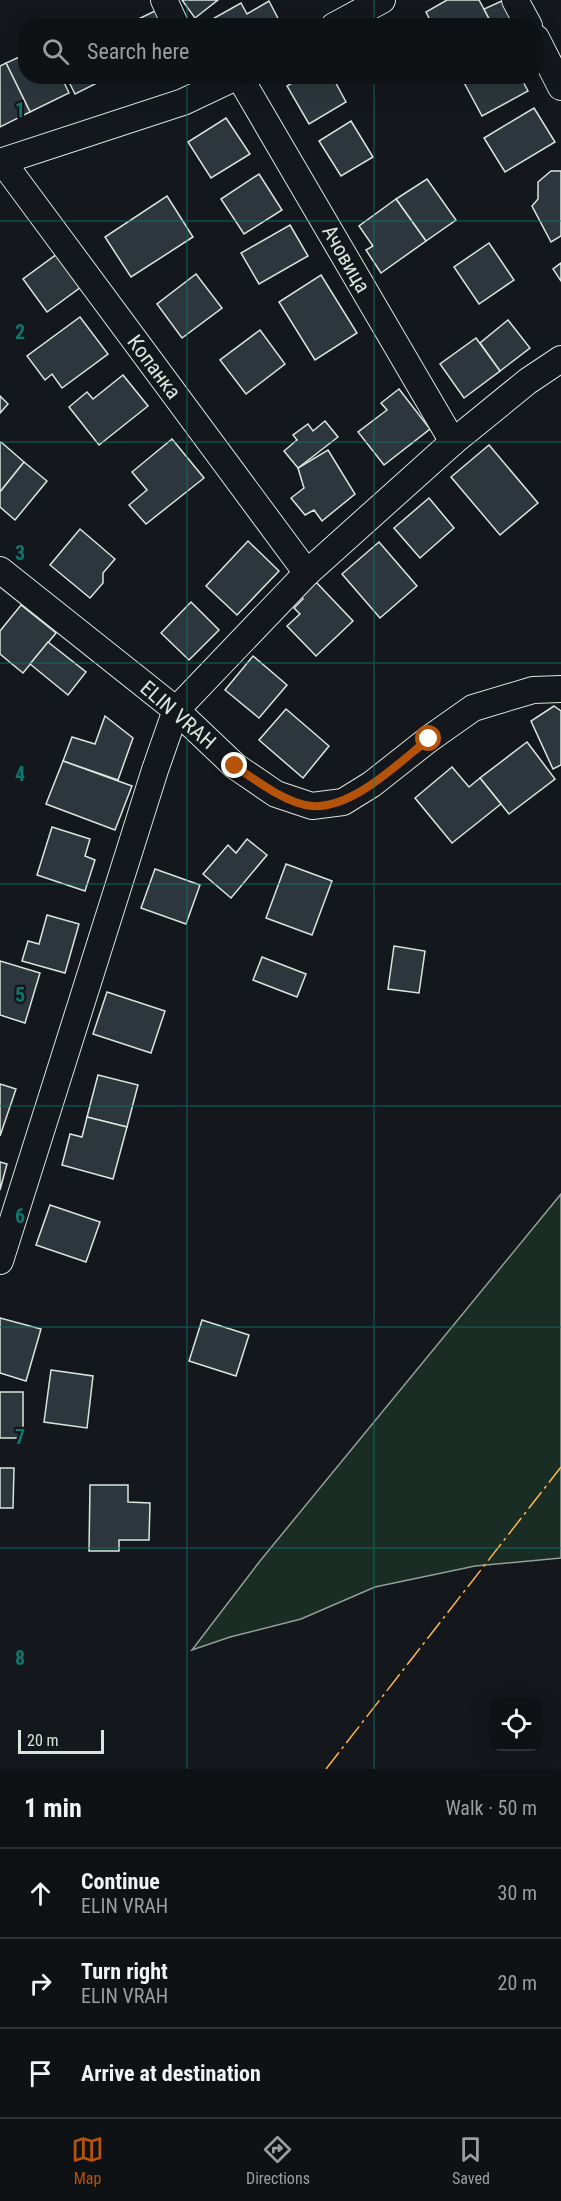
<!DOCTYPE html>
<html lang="en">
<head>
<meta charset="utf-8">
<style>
  body { margin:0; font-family:"Roboto Condensed",sans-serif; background:#1d2022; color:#f1f3f6 }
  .controls { position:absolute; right:18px; bottom:18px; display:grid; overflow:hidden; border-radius:12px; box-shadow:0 6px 24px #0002 }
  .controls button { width:54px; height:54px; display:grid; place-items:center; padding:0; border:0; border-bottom:2px solid #2f3234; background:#0f1215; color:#f1f3f6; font:30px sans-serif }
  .scale { position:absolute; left:18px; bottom:15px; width:86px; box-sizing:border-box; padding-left:6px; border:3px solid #d8e6dc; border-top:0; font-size:16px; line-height:21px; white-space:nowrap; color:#d8e6dc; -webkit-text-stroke:4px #14181c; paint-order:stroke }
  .stop { position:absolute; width:18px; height:18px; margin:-14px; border:4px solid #b45309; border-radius:50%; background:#fff }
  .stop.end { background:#b45309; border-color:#fff; box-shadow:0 2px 6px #0008 }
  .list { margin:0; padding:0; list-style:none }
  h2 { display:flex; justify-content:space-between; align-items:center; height:78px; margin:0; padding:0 24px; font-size:26px }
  h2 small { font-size:20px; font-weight:400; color:#9b9ea0 }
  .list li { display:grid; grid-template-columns:39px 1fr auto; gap:18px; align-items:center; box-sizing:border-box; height:90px; padding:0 24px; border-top:2px solid #2f3234 }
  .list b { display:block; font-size:22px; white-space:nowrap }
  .list p { margin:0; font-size:20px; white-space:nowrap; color:#9b9ea0 }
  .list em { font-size:20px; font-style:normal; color:#9b9ea0 }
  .icon { flex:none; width:33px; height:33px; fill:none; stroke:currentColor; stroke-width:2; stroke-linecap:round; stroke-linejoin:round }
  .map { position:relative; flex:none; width:561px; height:1769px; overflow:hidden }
  .search { position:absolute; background:#0f1215; box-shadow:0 6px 24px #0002; left:18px; right:18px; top:18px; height:66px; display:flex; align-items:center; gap:15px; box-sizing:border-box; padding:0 21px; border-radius:24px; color:#9b9ea0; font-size:22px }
  .sheet { height:348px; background:#0f1215 }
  nav { display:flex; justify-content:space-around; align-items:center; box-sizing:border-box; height:84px; border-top:2px solid #2f3234; background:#0f1215; font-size:16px; color:#9b9ea0 }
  nav a { display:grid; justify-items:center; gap:3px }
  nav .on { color:#b45309 }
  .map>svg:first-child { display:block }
  .green { fill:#1a2d24; stroke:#939e99; stroke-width:1.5 }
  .building { fill:#2c363c; stroke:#d8e6dc; stroke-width:1.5 }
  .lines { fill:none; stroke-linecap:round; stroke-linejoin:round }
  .street-casing { stroke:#d8e6dc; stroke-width:28 }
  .street { stroke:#14181c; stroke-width:26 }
  .power { stroke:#ffb74d; stroke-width:1.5; stroke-dasharray:21 4.5 3 4.5; stroke-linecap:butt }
  .route { stroke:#b45309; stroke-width:8 }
  .grid { fill:none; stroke:#0f766e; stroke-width:1.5; stroke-opacity:0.55 }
  .labels { text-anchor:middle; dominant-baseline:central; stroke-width:4.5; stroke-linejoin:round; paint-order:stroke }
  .street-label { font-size:21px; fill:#d8e6dc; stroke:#14181c }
  .grid-label { font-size:20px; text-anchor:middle; font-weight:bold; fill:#0f766e; stroke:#14181c; stroke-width:4.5; stroke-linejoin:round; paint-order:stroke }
</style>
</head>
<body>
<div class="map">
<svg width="561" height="1769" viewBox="0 0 561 1769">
  <rect width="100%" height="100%" fill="#14181c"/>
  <!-- green -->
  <polygon class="green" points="561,1194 561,1558 475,1566 375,1587 301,1619 230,1637 192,1650 260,1561"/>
  <!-- building -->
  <g class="building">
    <polygon points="182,0 218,0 195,18"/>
    <polygon points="447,0 479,0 493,26 433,26 426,12"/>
    <polygon points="504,0 517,26 493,26 484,9"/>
    <polygon points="269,1 282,26 200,26 241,3 247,14"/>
    <polygon points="159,9 167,26 124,26"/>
    <polygon points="26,54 26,76 61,76 69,93 30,112 6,63"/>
    <polygon points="6,63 30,112 0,127 0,66"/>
    <polygon points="66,76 108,76 109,77 75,94"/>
    <polygon points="304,76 332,76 346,102 309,124 287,86"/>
    <polygon points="520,76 528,91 482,116 461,77"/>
    <polygon points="534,108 555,142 505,172 484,138"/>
    <polygon points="226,118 250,154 211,178 188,142"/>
    <polygon points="351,121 373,157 341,176 319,141"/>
    <polygon points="551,171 561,171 561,236 551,242 532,206 538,199 538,182"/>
    <polygon points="259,174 282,210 244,234 221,199"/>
    <polygon points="427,179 456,220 426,241 396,199"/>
    <polygon points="167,196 193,237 131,277 105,237"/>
    <polygon points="396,199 426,241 381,273 366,250 373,246 359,226"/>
    <polygon points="290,225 308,256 259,284 241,253"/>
    <polygon points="489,243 514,280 479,304 454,267"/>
    <polygon points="61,251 85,284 47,312 23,279"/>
    <polygon points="561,263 561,281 553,269"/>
    <polygon points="196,274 222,308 182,338 157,304"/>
    <polygon points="321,275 357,333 315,360 279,302"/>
    <polygon points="80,317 108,354 62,388 52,374 45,380 27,356"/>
    <polygon points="508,320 530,348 500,371 480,343"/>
    <polygon points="260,330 285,364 246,394 220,360"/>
    <polygon points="476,338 500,371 464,398 440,364"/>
    <polygon points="123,375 148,406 99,445 69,407 87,392 93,399"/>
    <polygon points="399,389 430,429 384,465 358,432 387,410 381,403"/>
    <polygon points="0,396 8,404 0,413"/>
    <polygon points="325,421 338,437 298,468 284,451 297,440 293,435 308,424 313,431"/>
    <polygon points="172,439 204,478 146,524 129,505 147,490 132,472"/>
    <polygon points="1,442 24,462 0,492 0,443"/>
    <polygon points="489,445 538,503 500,535 451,477"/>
    <polygon points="328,450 355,494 322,521 314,510 305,515 291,498 304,488 298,468"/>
    <polygon points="24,462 47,481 15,520 0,507 0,492"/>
    <polygon points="429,498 454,528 420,558 394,528"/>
    <polygon points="80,529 115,559 103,573 103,583 90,598 50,565"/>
    <polygon points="248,541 279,571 237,615 206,586"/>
    <polygon points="379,542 417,586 380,618 342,574"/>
    <polygon points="315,581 353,621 316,656 287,626 300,614 294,608 303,599 300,595"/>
    <polygon points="191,602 219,630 189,660 161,633"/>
    <polygon points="21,605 56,633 23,673 0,654 0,631"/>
    <polygon points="48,642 86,672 68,695 30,664"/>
    <polygon points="253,656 287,685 259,718 225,690"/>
    <polygon points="554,706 561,711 561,765 553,769 531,721"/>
    <polygon points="286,709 329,746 303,778 259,740"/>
    <polygon points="105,716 133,738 118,780 63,761 72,737 95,744"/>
    <polygon points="527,742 555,779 509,814 480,778"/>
    <polygon points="63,761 132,786 115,830 46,804"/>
    <polygon points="452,767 469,787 480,778 501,804 452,843 415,798"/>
    <polygon points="52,827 90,839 85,856 95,860 85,891 37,875"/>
    <polygon points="247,839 267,855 231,898 203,874 228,845 236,853"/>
    <polygon points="286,864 332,881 312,935 266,918"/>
    <polygon points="155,869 200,885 186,924 141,908"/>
    <polygon points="47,915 79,924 65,973 22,961 28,941 39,944"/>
    <polygon points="394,946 425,951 419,993 388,989"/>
    <polygon points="262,957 306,974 297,997 253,980"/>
    <polygon points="0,961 40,973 25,1023 0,1015"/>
    <polygon points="107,992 165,1011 151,1053 93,1034"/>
    <polygon points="98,1075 138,1085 127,1127 87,1117"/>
    <polygon points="0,1084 16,1089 0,1136"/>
    <polygon points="87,1117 127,1127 113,1179 62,1165 70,1134 82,1137"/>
    <polygon points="0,1162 7,1164 0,1190"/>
    <polygon points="50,1205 100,1222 86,1262 36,1245"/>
    <polygon points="0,1318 41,1329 26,1381 0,1373"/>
    <polygon points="202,1320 249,1335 236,1376 189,1361"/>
    <polygon points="51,1370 93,1376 87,1428 44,1422"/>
    <rect x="0" y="1392" width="23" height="46"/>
    <polygon points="0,1468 14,1468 13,1508 0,1508"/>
    <polygon points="90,1485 128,1485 128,1502 150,1503 149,1540 119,1540 119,1551 89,1551"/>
  </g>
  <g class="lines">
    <!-- street casing -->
    <g class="street-casing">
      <g id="street">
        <polyline points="164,0 176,26"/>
        <polyline points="515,0 529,26"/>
        <polyline points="334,26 382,0"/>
        <polyline points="536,38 561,87"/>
        <polyline points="239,76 453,442"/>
        <polyline points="2,161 307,573"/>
        <polyline points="0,162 183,102 238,76"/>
        <polyline points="0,570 176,710 235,766 276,794 312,806 343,802 372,784 429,739 473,708 533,690 561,689"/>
        <polyline points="0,1261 155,770 176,710 307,573 453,442 528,381 561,359"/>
      </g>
    </g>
    <!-- street -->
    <use href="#street" class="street"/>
    <!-- power -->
    <polyline class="power" points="326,1769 561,1467"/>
  </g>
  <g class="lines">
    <!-- route -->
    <path class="route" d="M235,766C255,780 287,804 312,806C353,809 398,763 429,739"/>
  </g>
  <!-- grid -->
  <path class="grid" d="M187,0V26M374,0V26M187,76V1769M374,76V1769M0,221H561M0,442H561M0,663H561M0,884H561M0,1106H561M0,1327H561M0,1548H561"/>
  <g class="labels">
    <!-- street labels -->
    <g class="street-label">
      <text transform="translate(346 259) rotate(60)">Ачовица</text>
      <text transform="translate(154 367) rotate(53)">Копанка</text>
      <text transform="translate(178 715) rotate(41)">ELIN VRAH</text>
    </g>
  </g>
  <g class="grid-label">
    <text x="20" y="117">1</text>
    <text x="20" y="339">2</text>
    <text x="20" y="560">3</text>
    <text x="20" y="781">4</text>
    <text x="20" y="1002">5</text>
    <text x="20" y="1223">6</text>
    <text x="20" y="1444">7</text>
    <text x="20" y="1665">8</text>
  </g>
</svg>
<div class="controls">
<button><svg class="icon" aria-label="locate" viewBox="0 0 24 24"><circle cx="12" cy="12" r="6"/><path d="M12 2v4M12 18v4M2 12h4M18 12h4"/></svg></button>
</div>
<div class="scale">20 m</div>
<div class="stop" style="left:429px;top:739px"></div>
<div class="stop end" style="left:235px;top:766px"></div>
<div class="search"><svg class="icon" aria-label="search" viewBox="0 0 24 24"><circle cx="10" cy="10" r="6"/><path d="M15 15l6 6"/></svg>Search here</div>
</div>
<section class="sheet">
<h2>1 min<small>Walk · 50 m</small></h2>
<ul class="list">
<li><svg class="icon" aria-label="ahead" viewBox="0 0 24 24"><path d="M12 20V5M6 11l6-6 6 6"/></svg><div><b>Continue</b><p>ELIN VRAH</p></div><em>30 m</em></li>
<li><svg class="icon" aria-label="right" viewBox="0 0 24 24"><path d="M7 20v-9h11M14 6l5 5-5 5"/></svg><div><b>Turn right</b><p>ELIN VRAH</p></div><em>20 m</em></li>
<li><svg class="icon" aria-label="arrive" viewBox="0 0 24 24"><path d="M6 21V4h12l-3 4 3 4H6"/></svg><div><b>Arrive at destination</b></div></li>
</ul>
</section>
<nav>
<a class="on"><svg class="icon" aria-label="map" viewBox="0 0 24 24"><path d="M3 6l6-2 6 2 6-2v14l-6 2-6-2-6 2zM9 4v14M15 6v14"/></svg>Map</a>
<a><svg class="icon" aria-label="directions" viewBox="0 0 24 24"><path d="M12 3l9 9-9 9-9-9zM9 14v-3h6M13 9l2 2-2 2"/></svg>Directions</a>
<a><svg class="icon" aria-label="saved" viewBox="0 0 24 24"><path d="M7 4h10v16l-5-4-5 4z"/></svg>Saved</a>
</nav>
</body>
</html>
